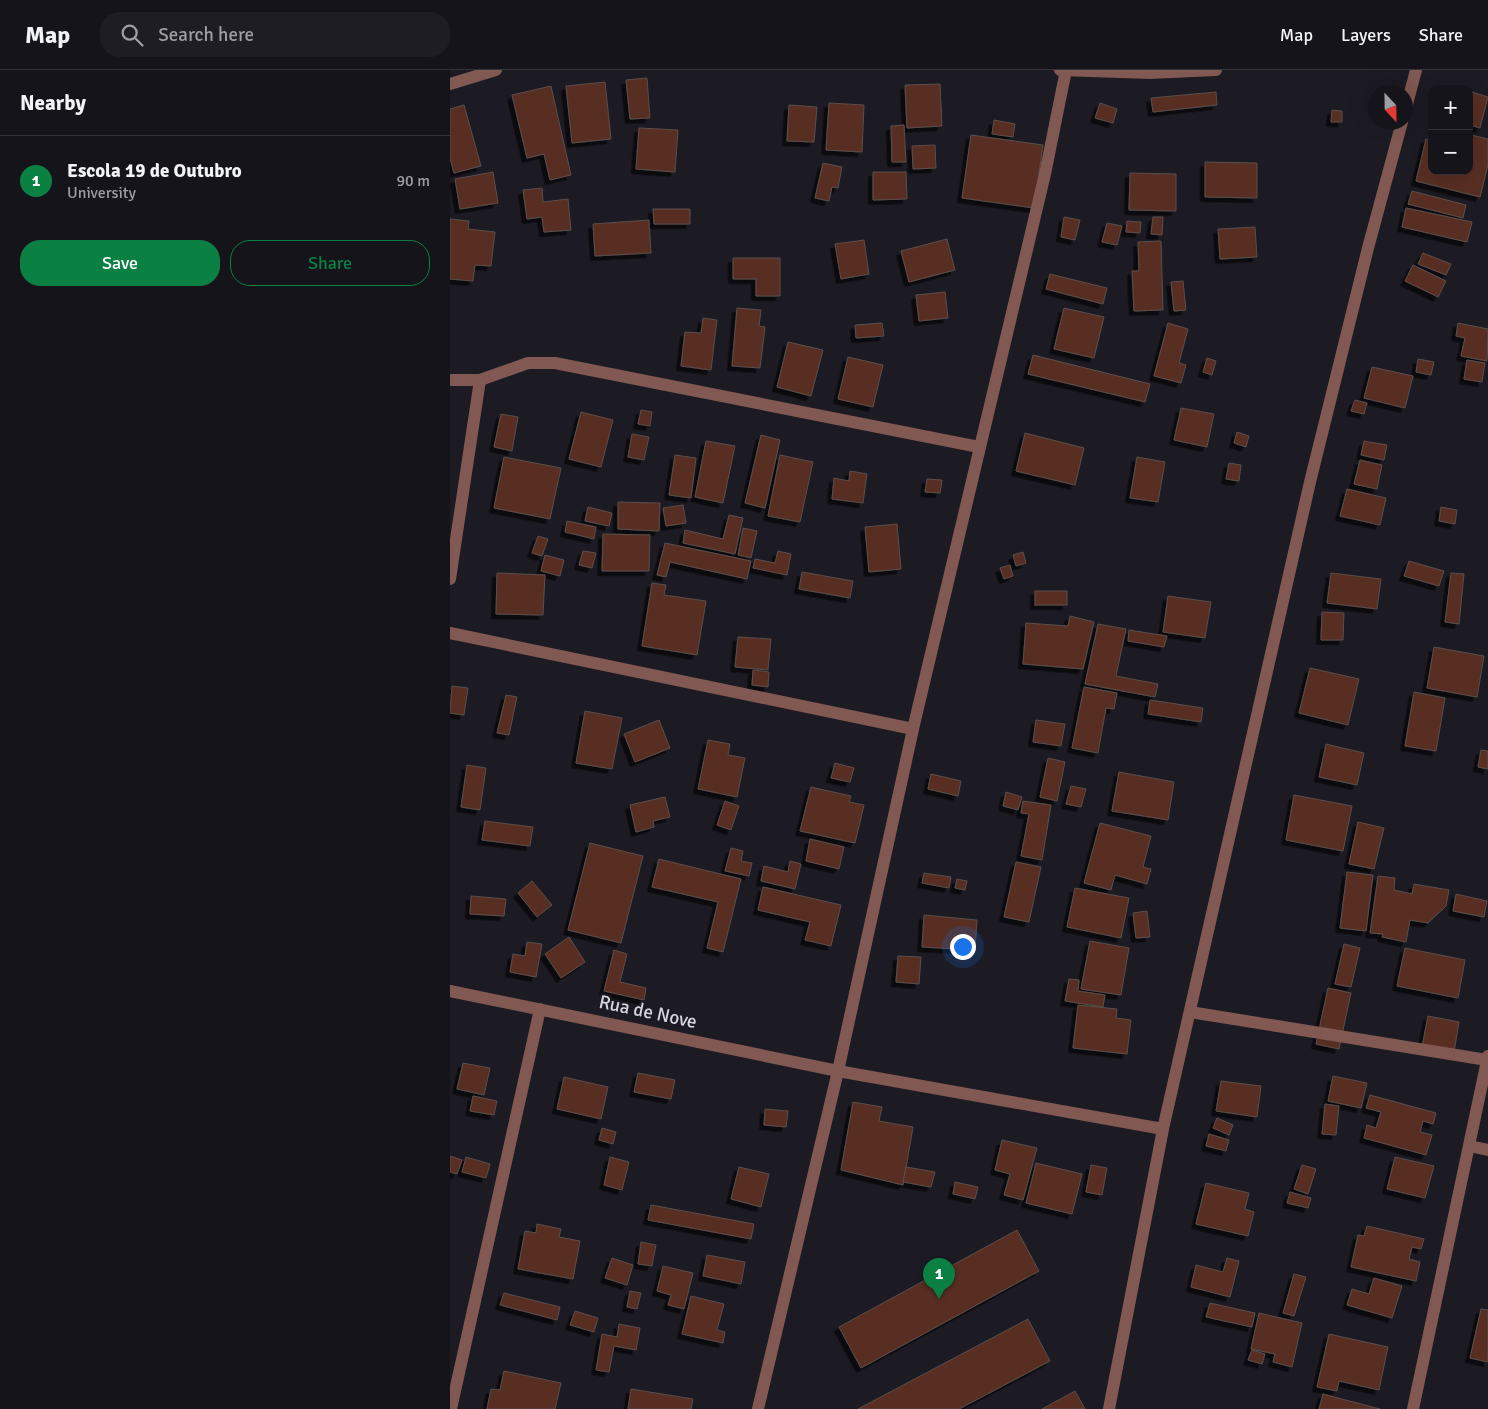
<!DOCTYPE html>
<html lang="en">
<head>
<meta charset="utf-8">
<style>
  body { margin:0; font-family:Signika,sans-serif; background:#1e1d23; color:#f1f3f6 }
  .controls { position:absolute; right:15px; top:15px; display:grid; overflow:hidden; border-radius:10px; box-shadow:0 5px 20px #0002 }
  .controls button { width:45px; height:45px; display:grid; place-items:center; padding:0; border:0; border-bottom:1px solid #343339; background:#15141a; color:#f1f3f6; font:25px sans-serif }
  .compass { position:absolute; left:918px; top:15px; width:45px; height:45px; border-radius:50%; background:#15141a; box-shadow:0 5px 20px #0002; rotate:158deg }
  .you { position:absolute; left:512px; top:876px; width:18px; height:18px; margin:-12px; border:4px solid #fff; border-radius:50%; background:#1a73e8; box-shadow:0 0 0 8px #1a73e833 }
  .badge { display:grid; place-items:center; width:32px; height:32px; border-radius:50%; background:#0b8043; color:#fff; font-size:16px; font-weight:700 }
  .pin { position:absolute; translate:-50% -41px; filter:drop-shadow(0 1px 2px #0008) }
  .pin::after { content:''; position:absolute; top:26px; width:18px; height:15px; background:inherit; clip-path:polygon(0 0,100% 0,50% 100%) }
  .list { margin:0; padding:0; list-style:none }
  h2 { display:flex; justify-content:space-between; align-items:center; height:65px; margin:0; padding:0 20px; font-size:21px }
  h2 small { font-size:16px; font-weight:400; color:#9d9ea2 }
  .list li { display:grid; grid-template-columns:32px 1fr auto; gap:15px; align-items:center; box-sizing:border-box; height:90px; padding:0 20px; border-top:1px solid #343339 }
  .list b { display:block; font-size:19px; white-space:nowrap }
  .list p { margin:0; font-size:16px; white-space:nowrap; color:#9d9ea2 }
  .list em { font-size:16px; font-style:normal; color:#9d9ea2 }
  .actions { display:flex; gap:10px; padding:15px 20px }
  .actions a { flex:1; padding:11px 0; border:1px solid #0b8043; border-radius:20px; text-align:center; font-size:18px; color:#0b8043 }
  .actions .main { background:#0b8043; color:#fff }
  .icon { flex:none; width:28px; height:28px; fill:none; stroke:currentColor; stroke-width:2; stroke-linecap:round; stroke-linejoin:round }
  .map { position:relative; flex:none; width:1038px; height:1339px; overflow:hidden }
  header { display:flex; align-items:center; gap:30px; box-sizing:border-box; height:70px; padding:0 25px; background:#15141a; border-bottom:1px solid #343339 }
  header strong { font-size:24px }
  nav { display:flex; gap:28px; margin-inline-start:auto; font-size:18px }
  .search { width:350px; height:45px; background:#1e1d23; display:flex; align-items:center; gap:12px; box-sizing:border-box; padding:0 18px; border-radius:20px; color:#9d9ea2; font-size:19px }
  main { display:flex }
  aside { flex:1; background:#15141a }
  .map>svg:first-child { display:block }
  .building { fill:#592f24; stroke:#5a4e4b; filter:url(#shadow) }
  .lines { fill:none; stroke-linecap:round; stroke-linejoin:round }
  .minor { stroke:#815852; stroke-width:12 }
  .labels { text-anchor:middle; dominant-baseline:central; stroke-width:4; stroke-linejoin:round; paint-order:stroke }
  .street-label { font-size:19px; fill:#d7d6dc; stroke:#1c1a23 }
</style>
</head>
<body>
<header>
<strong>Map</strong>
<div class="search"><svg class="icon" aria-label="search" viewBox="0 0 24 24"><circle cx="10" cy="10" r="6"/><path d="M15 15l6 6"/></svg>Search here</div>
<nav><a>Map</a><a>Layers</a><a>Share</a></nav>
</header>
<main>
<aside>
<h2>Nearby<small></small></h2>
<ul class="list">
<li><span class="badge">1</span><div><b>Escola 19 de Outubro</b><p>University</p></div><em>90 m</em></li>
</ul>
<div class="actions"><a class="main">Save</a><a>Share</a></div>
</aside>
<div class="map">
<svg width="1038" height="1339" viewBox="0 0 1038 1339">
  <defs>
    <filter id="shadow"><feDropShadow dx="-4.5" dy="4.5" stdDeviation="0" flood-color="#0009"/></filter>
  </defs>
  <rect width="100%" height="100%" fill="#1c1a23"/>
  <!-- building -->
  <g class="building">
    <polygon points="197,8 200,48 180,49 176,10"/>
    <polygon points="155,12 161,69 122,73 116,16"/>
    <polygon points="490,14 492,56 457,58 455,15"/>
    <polygon points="101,16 121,105 100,110 94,84 77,88 62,25"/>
    <polygon points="1019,21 1038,27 1030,58 1019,55"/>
    <polygon points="766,22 767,35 703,42 701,28"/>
    <polygon points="379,33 414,35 412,82 376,80"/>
    <polygon points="650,33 667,39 663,53 645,48"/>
    <polygon points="14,35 31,96 4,103 0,88 0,39"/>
    <polygon points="339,35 367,37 364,72 337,71"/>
    <polygon points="882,40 892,41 892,52 881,52"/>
    <polygon points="544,50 565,54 563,67 542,64"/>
    <polygon points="454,55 456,92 442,92 441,56"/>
    <polygon points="189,58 228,60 225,102 186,99"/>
    <polygon points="521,65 593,75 584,138 512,128"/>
    <polygon points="1021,65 1038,69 1038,95 1030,127 966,111 976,69 982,70 982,101 1019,101"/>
    <polygon points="485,75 486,98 463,99 462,76"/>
    <polygon points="755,92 807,93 807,128 755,127"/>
    <polygon points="373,93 392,97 388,118 382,117 379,131 365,128"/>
    <polygon points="43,102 48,133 10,139 5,109"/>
    <polygon points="423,102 456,102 457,129 423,130"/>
    <polygon points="680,103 726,104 726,141 679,140"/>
    <polygon points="92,118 93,132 118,129 121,160 94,162 92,147 77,149 73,120"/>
    <polygon points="962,121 1016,135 1013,148 958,134"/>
    <polygon points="956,138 1022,152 1017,172 952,157"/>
    <polygon points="203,139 240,139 240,154 204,154"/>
    <polygon points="614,147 630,150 625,170 611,167"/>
    <polygon points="703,147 713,147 712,165 701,164"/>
    <polygon points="0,149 19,151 18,159 45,162 41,196 25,195 23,211 0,209"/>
    <polygon points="199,150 201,183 145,186 143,154"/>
    <polygon points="677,151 691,152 690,163 676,162"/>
    <polygon points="657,153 672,156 667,175 652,172"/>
    <polygon points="805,157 807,187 770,189 768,159"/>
    <polygon points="497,169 505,200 459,212 451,181"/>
    <polygon points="414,170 419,204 391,209 385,174"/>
    <polygon points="711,171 713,240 684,241 682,201 689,201 688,172"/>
    <polygon points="973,183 1001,194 996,205 968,194"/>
    <polygon points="283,188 330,188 330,226 306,226 306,209 283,209"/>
    <polygon points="963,195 996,211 988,227 955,211"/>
    <polygon points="600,204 657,218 653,234 596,219"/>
    <polygon points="733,211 736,240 724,241 721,212"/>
    <polygon points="495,222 498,248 469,251 466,225"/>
    <polygon points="287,238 311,240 309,256 315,257 310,298 282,296"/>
    <polygon points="614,238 654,247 644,288 604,279"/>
    <polygon points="253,248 267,250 261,300 231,296 235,262 251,263"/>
    <polygon points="432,253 434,266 406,268 405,255"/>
    <polygon points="718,253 738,259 729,293 736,295 731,313 704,306"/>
    <polygon points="1008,253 1038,259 1037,291 1011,286 1015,268 1006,266"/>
    <polygon points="338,272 373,280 361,326 327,317"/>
    <polygon points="583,285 700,314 695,332 578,304"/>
    <polygon points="398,287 433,295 423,337 388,329"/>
    <polygon points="757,288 766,291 762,305 753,302"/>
    <polygon points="968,289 984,292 981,305 966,302"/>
    <polygon points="1017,290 1035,293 1032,312 1014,309"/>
    <polygon points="922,297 963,306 955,338 914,328"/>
    <polygon points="905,330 917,333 914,344 901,341"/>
    <polygon points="731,338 764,344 757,377 724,370"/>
    <polygon points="191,340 202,342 200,356 188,354"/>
    <polygon points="131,342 163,350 151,397 119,389"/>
    <polygon points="51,344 68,347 62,381 44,377"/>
    <polygon points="787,362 799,366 796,377 784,373"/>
    <polygon points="575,363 634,378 625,415 566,401"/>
    <polygon points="182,364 199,367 194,390 178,387"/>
    <polygon points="311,365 330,370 315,438 295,433"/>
    <polygon points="256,371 285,376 273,433 245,427"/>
    <polygon points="914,371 937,375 934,390 911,385"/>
    <polygon points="225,385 246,388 241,428 219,425"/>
    <polygon points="330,385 363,392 350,452 318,446"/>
    <polygon points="54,387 111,398 100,449 44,438"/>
    <polygon points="687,387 715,392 708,432 680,428"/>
    <polygon points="910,390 932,395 927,419 904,414"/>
    <polygon points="779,393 791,395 789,411 776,409"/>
    <polygon points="400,401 417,404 413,433 382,429 384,408 399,411"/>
    <polygon points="477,409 492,410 490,423 475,422"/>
    <polygon points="897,419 936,428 930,455 890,446"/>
    <polygon points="168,432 210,433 209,461 168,459"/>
    <polygon points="233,435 236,453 216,456 213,438"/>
    <polygon points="138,437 162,443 159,456 135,451"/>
    <polygon points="991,437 1007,440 1005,454 989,451"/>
    <polygon points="279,445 293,448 285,484 233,473 235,460 273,469"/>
    <polygon points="117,451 146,457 144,469 115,462"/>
    <polygon points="447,454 451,499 419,502 415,457"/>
    <polygon points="293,458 307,461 301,488 288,485"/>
    <polygon points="153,464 200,465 199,501 152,501"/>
    <polygon points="88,466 98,469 92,486 82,483"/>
    <polygon points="215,473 301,491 297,509 220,492 216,507 207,505"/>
    <polygon points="133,481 146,483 142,498 129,495"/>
    <polygon points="328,481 341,484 337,505 303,498 305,489 325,493"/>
    <polygon points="573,482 576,493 566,496 563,485"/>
    <polygon points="95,485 114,490 110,506 91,501"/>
    <polygon points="959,491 994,501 989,516 954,506"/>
    <polygon points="560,495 563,506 554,509 550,498"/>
    <polygon points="352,502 403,511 400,528 349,519"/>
    <polygon points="47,503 95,505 93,545 46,544"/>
    <polygon points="881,503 931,509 927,539 877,533"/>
    <polygon points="1001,503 1014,504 1009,554 995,552"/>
    <polygon points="202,513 216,515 214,525 256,531 247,585 192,576"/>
    <rect x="585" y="521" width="32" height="14"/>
    <polygon points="718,526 761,532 755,568 713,562"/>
    <polygon points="872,542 894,543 893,570 871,570"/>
    <polygon points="620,546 644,552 633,599 573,594 576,553 618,556"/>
    <polygon points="648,554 676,559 666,606 708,614 705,627 635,614"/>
    <polygon points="679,560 717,566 714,577 678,571"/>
    <polygon points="288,567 321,569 318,600 285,597"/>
    <polygon points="984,577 1034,586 1027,627 977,618"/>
    <polygon points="860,598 909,609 898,655 849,643"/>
    <polygon points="303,600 319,602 318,617 302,615"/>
    <polygon points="2,616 18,618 14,645 0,643"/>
    <polygon points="634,617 667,623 664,639 656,638 648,683 622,678"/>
    <polygon points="964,622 995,628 986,681 955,676"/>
    <polygon points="56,625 67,627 59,665 47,663"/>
    <polygon points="700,630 753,638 751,652 698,644"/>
    <polygon points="135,641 172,648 162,699 126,693"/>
    <polygon points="209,650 220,678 185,692 174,664"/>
    <polygon points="586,650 615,654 611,676 583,672"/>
    <polygon points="258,670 280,674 278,685 295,688 287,727 248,719"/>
    <polygon points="876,674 914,683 907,715 869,707"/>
    <polygon points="1031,680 1038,681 1038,699 1028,697"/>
    <polygon points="598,688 615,692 607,731 590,727"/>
    <polygon points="385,693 404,698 400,712 381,708"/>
    <polygon points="17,695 36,698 30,740 11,737"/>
    <polygon points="669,702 724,712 718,750 662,741"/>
    <polygon points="481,704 511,711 508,726 478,719"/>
    <polygon points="621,716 636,719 631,737 616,734"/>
    <polygon points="361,717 401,726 399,732 414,735 405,773 350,761"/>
    <polygon points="556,722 572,727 568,740 553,736"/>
    <polygon points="844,725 902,736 893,781 836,770"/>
    <polygon points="215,727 220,747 203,751 204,757 186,762 180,735"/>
    <polygon points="275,731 289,736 281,760 267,755"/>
    <polygon points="573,731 601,735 592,790 571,786 579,744 571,743"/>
    <polygon points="35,751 83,757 80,776 32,770"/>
    <polygon points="908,752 934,758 924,799 899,794"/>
    <polygon points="650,753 701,766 693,797 701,799 697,814 665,805 661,820 634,813"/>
    <polygon points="360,769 394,777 389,799 356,791"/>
    <polygon points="140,773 193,786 171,873 118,860"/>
    <polygon points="281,778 293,781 291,791 302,793 299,806 275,801"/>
    <polygon points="209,789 291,809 273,882 257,878 268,832 202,817"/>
    <polygon points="340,791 351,794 345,819 311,811 314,796 338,802"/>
    <polygon points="566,792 591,797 579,852 554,847"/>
    <polygon points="897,802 923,805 916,861 890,858"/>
    <polygon points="474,803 501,807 499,818 472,813"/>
    <polygon points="928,806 945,808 944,820 962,824 964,814 999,820 996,836 978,853 960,850 956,872 932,867 933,864 920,863"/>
    <polygon points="507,809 517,811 515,820 505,818"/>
    <polygon points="82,811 102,835 87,847 68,823"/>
    <polygon points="313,817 391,835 381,876 355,870 360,852 308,840"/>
    <polygon points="625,818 679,828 671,868 617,857"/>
    <polygon points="1006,824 1037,831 1034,847 1003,841"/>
    <polygon points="21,826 56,829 54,846 20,844"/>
    <polygon points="697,841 700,867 686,868 683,843"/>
    <polygon points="474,845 527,850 525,880 472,877"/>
    <polygon points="119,867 135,892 111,908 95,884"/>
    <polygon points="640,871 679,878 671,925 631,919"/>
    <polygon points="77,872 92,874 86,907 60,902 63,884 75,886"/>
    <polygon points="894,874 910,878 901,917 885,914"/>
    <polygon points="955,878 1015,890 1008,928 947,916"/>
    <polygon points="164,880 177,884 170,912 196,918 194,930 154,921"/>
    <polygon points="448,886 471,887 469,914 446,912"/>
    <polygon points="619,909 629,910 628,921 655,925 653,937 615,931"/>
    <polygon points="878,918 901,923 889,979 866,974"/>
    <polygon points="628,935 667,939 666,948 681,950 677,984 623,978"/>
    <polygon points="978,946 1009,952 1004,982 972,977"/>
    <polygon points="13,993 40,998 34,1025 7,1019"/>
    <polygon points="188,1003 225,1010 221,1029 184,1022"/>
    <polygon points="883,1006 917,1013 911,1038 878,1031"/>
    <polygon points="114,1007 158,1017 151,1049 107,1039"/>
    <polygon points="771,1011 811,1016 807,1047 766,1041"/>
    <polygon points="920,1025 986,1043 983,1054 973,1051 970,1062 982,1065 976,1085 914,1068 917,1055 926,1058 931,1042 916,1038"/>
    <polygon points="23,1026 47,1031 44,1045 20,1041"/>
    <polygon points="403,1032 432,1037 429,1051 463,1057 453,1115 391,1100"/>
    <polygon points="875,1034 889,1036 886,1065 872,1064"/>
    <polygon points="315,1039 338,1041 336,1057 314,1055"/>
    <polygon points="767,1048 783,1055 779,1065 763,1058"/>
    <polygon points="152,1058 166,1062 163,1074 149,1070"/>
    <polygon points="759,1064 779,1070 776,1081 756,1076"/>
    <polygon points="552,1070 587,1078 573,1130 554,1125 560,1104 545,1100"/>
    <polygon points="0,1086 12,1090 7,1104 0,1102"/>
    <polygon points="16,1087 40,1094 36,1108 12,1102"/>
    <polygon points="160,1087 179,1092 172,1120 154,1115"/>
    <polygon points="945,1087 984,1096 975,1128 937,1119"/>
    <polygon points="586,1093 632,1104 622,1144 576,1133"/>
    <polygon points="641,1095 657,1098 652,1125 636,1122"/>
    <polygon points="852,1095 866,1099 858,1124 844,1119"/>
    <polygon points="289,1097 319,1104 311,1137 281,1129"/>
    <polygon points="456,1097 485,1102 481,1117 453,1112"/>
    <polygon points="505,1112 528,1117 525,1129 503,1124"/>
    <polygon points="756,1113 799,1123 795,1139 804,1142 798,1166 746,1154"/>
    <polygon points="840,1122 861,1128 858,1138 837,1133"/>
    <polygon points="201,1135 304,1154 301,1169 198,1150"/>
    <polygon points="87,1154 111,1159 109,1167 130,1171 123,1209 68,1199 75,1161 86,1163"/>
    <polygon points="917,1156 974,1169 971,1179 962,1177 959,1189 970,1192 966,1211 901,1197 908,1165 914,1166"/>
    <polygon points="567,1160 589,1201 411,1298 389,1257"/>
    <polygon points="191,1172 206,1175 202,1196 188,1194"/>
    <polygon points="257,1185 295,1192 291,1214 253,1206"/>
    <polygon points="162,1188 183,1195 177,1215 155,1208"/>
    <polygon points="777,1188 789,1191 780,1227 741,1217 746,1195 773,1202"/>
    <polygon points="213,1196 243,1203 234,1239 218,1235 221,1225 207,1221"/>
    <polygon points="844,1204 856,1207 844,1246 833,1243"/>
    <polygon points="924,1208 952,1216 942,1248 897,1235 902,1219 919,1224"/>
    <polygon points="180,1221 191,1223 187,1239 177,1237"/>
    <polygon points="54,1223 110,1237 107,1250 50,1235"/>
    <polygon points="241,1226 274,1234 267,1260 275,1262 273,1273 232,1264"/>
    <polygon points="760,1233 805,1243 802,1257 756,1247"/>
    <polygon points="1031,1239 1038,1240 1038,1292 1020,1288"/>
    <polygon points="125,1241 148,1248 144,1262 120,1255"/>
    <polygon points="809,1243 852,1253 842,1297 823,1292 825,1284 801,1279"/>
    <polygon points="578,1249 600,1291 509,1339 408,1339"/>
    <polygon points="169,1254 190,1258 186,1280 164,1276 159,1302 146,1300 152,1264 167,1267"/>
    <polygon points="879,1264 938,1277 929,1320 889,1311 887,1321 867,1317"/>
    <polygon points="802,1280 815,1284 812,1294 798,1290"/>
    <polygon points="54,1301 111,1313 105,1339 37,1339 41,1319 50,1320"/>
    <polygon points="181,1319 243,1329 241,1339 178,1339"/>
    <polygon points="625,1321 635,1339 592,1339"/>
    <polygon points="873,1324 930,1339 869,1339"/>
  </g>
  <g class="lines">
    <!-- minor -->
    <g class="minor">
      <polyline points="610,0 700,3 766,0"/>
      <polyline points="0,14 46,0"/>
      <polyline points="956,38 966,0"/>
      <polyline points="0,310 30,310 78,293 105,293 529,377"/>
      <polyline points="0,509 30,310"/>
      <polyline points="0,563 463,659"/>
      <polyline points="0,921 388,1001 713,1059"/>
      <polyline points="740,942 1037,990"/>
      <polyline points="1019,1076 1038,1080"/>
      <polyline points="1,1339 90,939"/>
      <polyline points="308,1339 388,1001 463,659 595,104 616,0"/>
      <polyline points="659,1339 713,1059 860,412 918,178 952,52"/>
      <polyline points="963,1339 1038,986"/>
    </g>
  </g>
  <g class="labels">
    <!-- street labels -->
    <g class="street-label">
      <text transform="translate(198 942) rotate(12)">Rua de Nove</text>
    </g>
  </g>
</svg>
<div class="controls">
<button>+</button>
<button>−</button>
</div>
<svg class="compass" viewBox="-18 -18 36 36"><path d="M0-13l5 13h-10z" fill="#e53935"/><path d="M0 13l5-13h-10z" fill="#9d9ea2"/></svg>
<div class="you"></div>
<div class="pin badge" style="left:489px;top:1229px">1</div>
</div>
</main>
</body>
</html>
